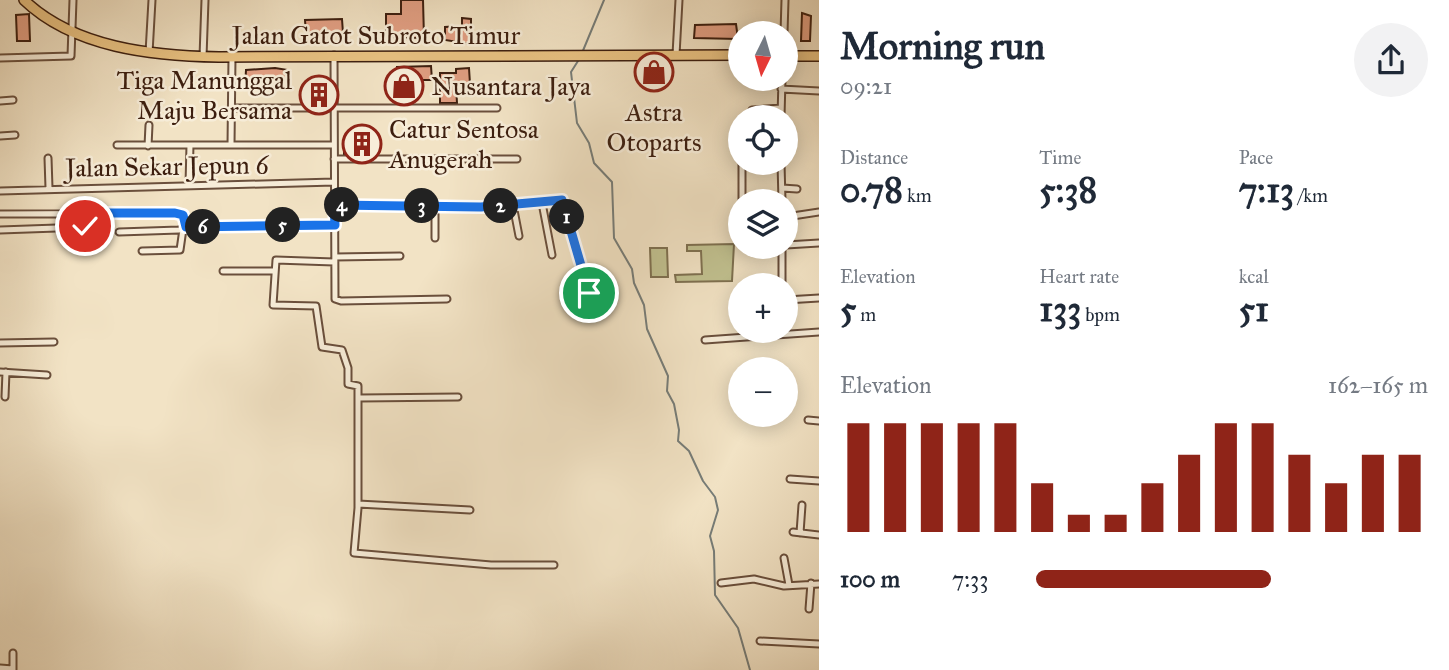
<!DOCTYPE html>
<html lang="en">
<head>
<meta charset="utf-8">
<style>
	:root { --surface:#fff; --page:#f2f2f3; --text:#1f2937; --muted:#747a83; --accent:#8f2418 }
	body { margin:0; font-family:"IM FELL Great Primer",serif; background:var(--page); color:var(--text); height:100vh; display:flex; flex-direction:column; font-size:26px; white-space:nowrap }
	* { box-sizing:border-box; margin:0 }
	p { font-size:23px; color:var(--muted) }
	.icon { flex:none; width:38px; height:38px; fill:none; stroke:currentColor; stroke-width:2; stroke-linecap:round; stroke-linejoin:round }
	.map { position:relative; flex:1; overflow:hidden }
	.details { display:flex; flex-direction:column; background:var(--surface); width:630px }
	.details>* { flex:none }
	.needle { width:46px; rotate:185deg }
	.buttons { position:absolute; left:728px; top:21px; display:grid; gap:14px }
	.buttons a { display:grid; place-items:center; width:70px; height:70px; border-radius:50%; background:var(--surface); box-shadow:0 4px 18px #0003; font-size:35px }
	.pin { position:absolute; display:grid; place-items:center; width:60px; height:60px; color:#fff; margin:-30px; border:4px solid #fff; border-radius:50%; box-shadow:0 2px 7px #0007 }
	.km { position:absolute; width:35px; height:35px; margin:-18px; border-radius:50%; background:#222; color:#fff; font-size:19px; line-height:35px; text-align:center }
	.round { display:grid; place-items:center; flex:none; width:74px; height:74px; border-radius:37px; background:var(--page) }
	.overview { display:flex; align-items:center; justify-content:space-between; height:119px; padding:0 21px }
	h1 { font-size:38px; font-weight:700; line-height:52px }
	.stats { display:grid; grid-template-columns:repeat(3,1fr); gap:10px; height:119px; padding:7px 21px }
	.stats div { display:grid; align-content:center }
	.stats b { font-size:35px; font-weight:700 }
	.stats small { font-size:19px; font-weight:400 }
	.stats p { font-size:19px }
	.chart { height:196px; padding:14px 21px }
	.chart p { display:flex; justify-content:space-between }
	.chart svg { width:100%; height:126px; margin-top:7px; stroke:var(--accent); stroke-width:6 }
	ul { padding:0 21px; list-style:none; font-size:23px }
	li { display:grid; grid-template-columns:112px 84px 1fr; align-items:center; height:52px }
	li i { height:18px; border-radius:9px; background:var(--accent) }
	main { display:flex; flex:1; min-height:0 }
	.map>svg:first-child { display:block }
	.green { fill:#c1c190; stroke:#7e7050; stroke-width:2 }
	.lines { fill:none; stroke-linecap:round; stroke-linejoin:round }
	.stream { stroke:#777d78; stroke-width:2 }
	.building { fill:#e29f83; stroke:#3c1e0f; stroke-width:2 }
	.minor-casing { stroke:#6a4f3c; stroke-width:9 }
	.trunk-casing { stroke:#3c1e0f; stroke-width:12 }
	.minor { stroke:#f7edd9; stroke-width:5 }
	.trunk { stroke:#e9c282; stroke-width:9 }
	.route-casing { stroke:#fff; stroke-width:14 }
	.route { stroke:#1a73e8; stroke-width:9 }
	.labels { text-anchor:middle; stroke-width:5; stroke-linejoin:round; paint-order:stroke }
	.street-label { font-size:26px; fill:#3c1e0f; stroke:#f7edd9 }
	.poi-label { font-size:26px; fill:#3c1e0f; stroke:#f7edd9; text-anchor:start }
</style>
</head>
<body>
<main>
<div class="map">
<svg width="819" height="670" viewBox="0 0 819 670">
	<rect width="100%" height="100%" fill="#f2e3c5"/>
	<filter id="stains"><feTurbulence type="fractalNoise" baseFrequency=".00286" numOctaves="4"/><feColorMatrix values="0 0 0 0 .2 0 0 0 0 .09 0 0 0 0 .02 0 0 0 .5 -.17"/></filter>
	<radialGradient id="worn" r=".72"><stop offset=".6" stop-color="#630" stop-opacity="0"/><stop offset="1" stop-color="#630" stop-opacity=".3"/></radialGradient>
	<path class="green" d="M 734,244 L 732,281 L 676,282 L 675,275 L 702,274 L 701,251 L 687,251 L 687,245 Z
		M 650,248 L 667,248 L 668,277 L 651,277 Z"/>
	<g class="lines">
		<path class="stream" d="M 582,53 L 604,0
			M 578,61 L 571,72 L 577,123 L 589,143 L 594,163 L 612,182 L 614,238 L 632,269 L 634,283 L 644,305 L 647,329 L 668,376 L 667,391 L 674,404 L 679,430 L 678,441 L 689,451 L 703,481 L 715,497 L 718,510 L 710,536 L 714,551 L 715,595 L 738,628 L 750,670"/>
	</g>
	<path class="building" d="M 401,0 L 423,0 L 424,38 L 386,37 L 386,14 L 401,14 Z
		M 802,13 L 811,16 L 810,41 L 801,41 Z
		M 29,14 L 30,41 L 17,41 L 16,15 Z
		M 462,18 L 471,19 L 471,44 L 445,40 L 445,27 L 462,26 Z
		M 342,19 L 343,33 L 306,34 L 305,20 Z
		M 736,24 L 738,39 L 694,38 L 695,25 Z
		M 431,66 L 432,80 L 411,80 L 411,103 L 398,103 L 397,67 Z
		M 275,68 L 288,70 L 289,88 L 245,87 L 246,70 Z
		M 469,68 L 470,84 L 456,85 L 457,103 L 440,103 L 440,73 L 456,73 L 456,69 Z
		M 327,87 L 328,103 L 310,103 L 311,88 Z
		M 351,137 L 373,138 L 373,154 L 344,154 L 344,150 L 350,150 Z"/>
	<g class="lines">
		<defs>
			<path id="minor" d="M 784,33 L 785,0
				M 149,53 L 152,0
				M 334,55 L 335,299 L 341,301 L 447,299
				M 676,55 L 679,0
				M 203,57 L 205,0
				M 0,58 L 71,56 L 73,0
				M 781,89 L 819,91
				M 0,101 L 13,100
				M 231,108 L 497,108
				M 752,110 L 781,108
				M 781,117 L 782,79
				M 0,136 L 15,135
				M 117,145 L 334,145
				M 231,145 L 232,57
				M 148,146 L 149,125
				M 48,158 L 49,188
				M 334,159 L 517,159
				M 742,163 L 742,201
				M 781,163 L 782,201
				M 189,184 L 190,145
				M 782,188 L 797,189
				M 0,191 L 334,182
				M 542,203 L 552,255
				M 334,205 L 481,207 L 562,200 L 587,281 L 588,302
				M 513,205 L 519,236
				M 435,207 L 435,238
				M 0,214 L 175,213 L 182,215 L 186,227
				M 786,217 L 819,212
				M 0,230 L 85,227 L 86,213
				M 119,232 L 179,230 L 186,227 L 335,225
				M 786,245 L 819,243
				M 142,251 L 180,250 L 183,229
				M 335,257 L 400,256
				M 334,262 L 276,260 L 273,305 L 316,306 L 322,347 L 342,350 L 348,368 L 348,384 L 358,386 L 358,508 L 354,553 L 491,565 L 554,565
				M 223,271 L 273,271
				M 782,285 L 782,247
				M 786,300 L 819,298
				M 705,340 L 819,332
				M 0,343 L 54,342
				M 0,372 L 47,375
				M 5,397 L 6,372
				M 360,398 L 458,397
				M 808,420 L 819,421
				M 790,479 L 819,481
				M 358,504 L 470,510
				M 793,532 L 819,535
				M 800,533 L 802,505
				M 784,558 L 789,585
				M 721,583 L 754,579 L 784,586 L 819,584
				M 809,609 L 811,583
				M 760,641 L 819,644
				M 13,653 L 13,670
				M 0,668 L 13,669"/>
			<path id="trunk" d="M 24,0 C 74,48 153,56 219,57 L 740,55
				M 786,56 L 819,56"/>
		</defs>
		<use href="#minor" class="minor-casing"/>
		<use href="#trunk" class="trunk-casing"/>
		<use href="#minor" class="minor"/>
		<use href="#trunk" class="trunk"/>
	</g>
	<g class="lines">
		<defs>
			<path id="route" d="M 85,226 L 86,213 L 175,213 L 183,215 L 186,227 L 335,225 L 334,205 L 481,207 L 562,200 L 589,293"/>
		</defs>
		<use href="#route" class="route-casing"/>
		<use href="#route" class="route"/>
	</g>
	<defs>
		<symbol id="shop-ring" viewBox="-11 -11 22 22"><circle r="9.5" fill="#f7edd9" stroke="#8f2418" stroke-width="1.5"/><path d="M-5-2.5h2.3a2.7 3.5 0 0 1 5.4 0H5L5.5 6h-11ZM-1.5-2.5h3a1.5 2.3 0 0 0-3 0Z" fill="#8f2418"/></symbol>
		<symbol id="building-ring" viewBox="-11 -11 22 22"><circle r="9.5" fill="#f7edd9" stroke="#8f2418" stroke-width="1.5"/><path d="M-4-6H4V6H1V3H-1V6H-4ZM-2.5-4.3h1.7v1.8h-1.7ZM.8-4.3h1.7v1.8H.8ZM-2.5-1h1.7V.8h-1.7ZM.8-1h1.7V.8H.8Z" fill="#8f2418"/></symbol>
	</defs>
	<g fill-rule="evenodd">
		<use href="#shop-ring" x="632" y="50" width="44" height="44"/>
		<use href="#shop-ring" x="382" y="64" width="44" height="44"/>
		<use href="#building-ring" x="297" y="73" width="44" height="44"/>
		<use href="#building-ring" x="340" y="122" width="44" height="44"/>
	</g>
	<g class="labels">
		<g class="street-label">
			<text x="376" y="44">Jalan Gatot Subroto Timur</text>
			<text transform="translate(167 166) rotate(-1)" y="9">Jalan Sekar Jepun 6</text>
		</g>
		<g class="poi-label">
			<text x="292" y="89" text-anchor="end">Tiga Manunggal<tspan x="292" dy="30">Maju Bersama</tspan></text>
			<text x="431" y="95">Nusantara Jaya</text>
			<text x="654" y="121" text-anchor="middle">Astra<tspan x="654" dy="30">Otoparts</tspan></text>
			<text x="389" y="138">Catur Sentosa<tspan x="389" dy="30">Anugerah</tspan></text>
		</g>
	</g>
	<rect width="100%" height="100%" filter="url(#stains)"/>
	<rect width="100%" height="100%" fill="url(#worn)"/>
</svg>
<div class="buttons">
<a><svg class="needle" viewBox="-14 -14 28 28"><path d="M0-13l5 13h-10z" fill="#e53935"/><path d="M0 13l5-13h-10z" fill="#747a83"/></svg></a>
<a><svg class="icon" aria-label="locate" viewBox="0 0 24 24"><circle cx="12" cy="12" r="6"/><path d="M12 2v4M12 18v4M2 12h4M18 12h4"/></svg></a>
<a><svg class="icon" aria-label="layers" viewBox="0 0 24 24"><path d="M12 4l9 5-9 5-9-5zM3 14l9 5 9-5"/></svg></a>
<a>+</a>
<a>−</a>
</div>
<div class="pin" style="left:589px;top:293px;background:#1e9e55"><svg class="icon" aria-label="arrive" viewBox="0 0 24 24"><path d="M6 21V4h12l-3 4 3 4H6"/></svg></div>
<div class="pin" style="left:85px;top:226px;background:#d93025"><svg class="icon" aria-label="check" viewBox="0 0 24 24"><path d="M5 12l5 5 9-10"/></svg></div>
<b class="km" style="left:567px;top:217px">1</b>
<b class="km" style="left:501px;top:206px">2</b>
<b class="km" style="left:422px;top:206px">3</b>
<b class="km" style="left:342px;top:205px">4</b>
<b class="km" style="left:283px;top:225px">5</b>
<b class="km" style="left:203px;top:227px">6</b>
</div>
<section class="details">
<div class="overview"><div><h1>Morning run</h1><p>09:21</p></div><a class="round"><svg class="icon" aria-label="share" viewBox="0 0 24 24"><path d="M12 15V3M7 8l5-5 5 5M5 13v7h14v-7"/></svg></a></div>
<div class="stats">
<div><p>Distance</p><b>0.78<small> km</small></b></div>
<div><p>Time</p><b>5:38</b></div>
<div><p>Pace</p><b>7:13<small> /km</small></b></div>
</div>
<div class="stats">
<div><p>Elevation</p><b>5<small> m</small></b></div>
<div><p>Heart rate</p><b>133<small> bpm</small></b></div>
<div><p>kcal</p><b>51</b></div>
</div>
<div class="chart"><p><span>Elevation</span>162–165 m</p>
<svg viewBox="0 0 160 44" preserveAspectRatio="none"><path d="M5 44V6M15 44V6M25 44V6M35 44V6M45 44V6M55 44V27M65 44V38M75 44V38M85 44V27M95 44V17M105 44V6M115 44V6M125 44V17M135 44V27M145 44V17M155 44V17"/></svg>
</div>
<ul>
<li><b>100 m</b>7:33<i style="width:60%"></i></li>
</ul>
</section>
</main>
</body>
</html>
